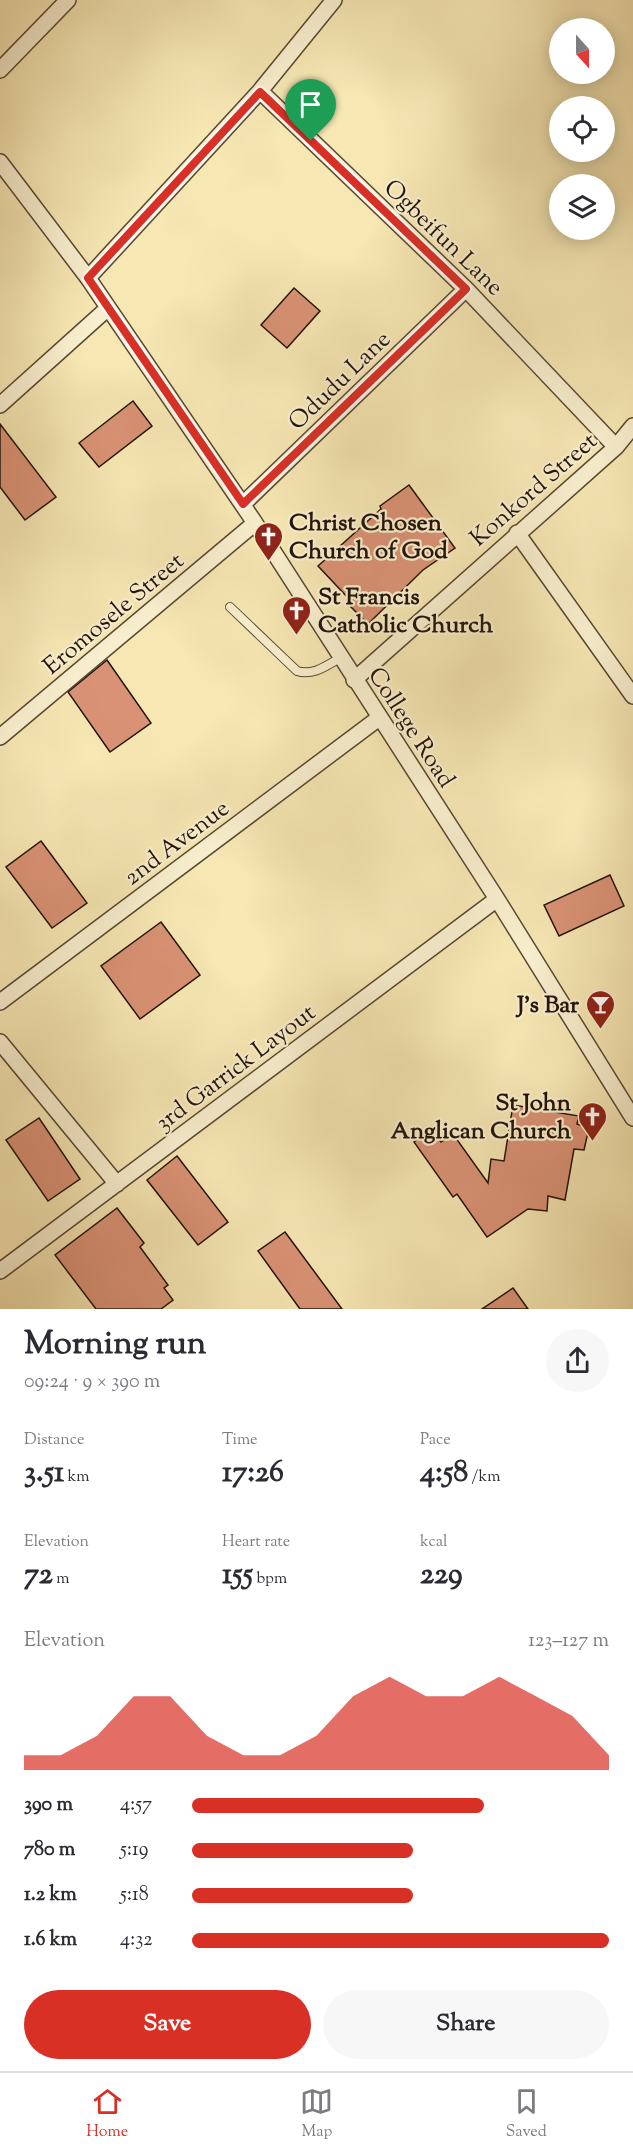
<!DOCTYPE html>
<html lang="en">
<head>
<meta charset="utf-8">
<style>
	:root { --surface:#fff; --page:#f7f7f7; --text:#2b2b33; --muted:#7c7c81; --line:#e1e1e2; --accent:#d93025 }
	body { margin:0; font-family:"Sorts Mill Goudy",serif; background:var(--page); color:var(--text); height:100vh; display:flex; flex-direction:column; font-size:22px; white-space:nowrap }
	* { box-sizing:border-box; margin:0 }
	p { font-size:20px; color:var(--muted) }
	.icon { flex:none; width:33px; height:33px; fill:none; stroke:currentColor; stroke-width:2; stroke-linecap:round; stroke-linejoin:round }
	.map { position:relative; height:1309px; overflow:hidden }
	.panel { display:flex; flex-direction:column; background:var(--surface); flex:1 }
	.panel>* { flex:none }
	.needle { width:39px; rotate:159deg }
	.buttons { position:absolute; left:549px; top:18px; display:grid; gap:12px }
	.buttons a { display:grid; place-items:center; width:66px; height:66px; border-radius:50%; background:var(--surface); box-shadow:0 3px 15px #0003; font-size:30px }
	.pin { position:absolute; display:grid; place-items:center; width:51px; height:51px; color:#fff; margin:-62px -26px; border-radius:50% 50% 50% 0; rotate:-45deg; box-shadow:0 0 6px #0007 }
	.pin .icon { rotate:45deg }
	.round { display:grid; place-items:center; flex:none; width:63px; height:63px; border-radius:32px; background:var(--page) }
	.overview { display:flex; align-items:center; justify-content:space-between; height:102px; padding:0 24px }
	h1 { font-size:33px; font-weight:700; line-height:45px }
	.figures { display:grid; grid-template-columns:repeat(3,1fr); gap:9px; height:102px; padding:6px 24px }
	.figures div { display:grid; align-content:center }
	.figures b { font-size:30px; font-weight:700 }
	.figures small { font-size:16px; font-weight:400 }
	.figures p { font-size:16px }
	.chart { height:168px; padding:12px 24px }
	.chart p { display:flex; justify-content:space-between }
	.chart svg { width:100%; height:108px; margin-top:6px; fill:var(--accent); opacity:.7 }
	.action { display:flex; gap:12px; margin-top:auto; padding:12px 24px }
	.action a { flex:1; height:69px; border-radius:36px; background:var(--accent); color:#fff; font-size:24px; font-weight:700; line-height:69px; text-align:center }
	.action a+a { background:var(--page); color:var(--text) }
	ul { padding:0 24px; list-style:none; font-size:20px }
	li { display:grid; grid-template-columns:96px 72px 1fr; align-items:center; height:45px }
	li i { height:15px; border-radius:8px; background:var(--accent) }
	.tabs { display:flex; justify-content:space-around; align-items:center; height:84px; border-top:2px solid var(--line); background:var(--surface); font-size:16px; color:var(--muted) }
	.tabs a { display:grid; justify-items:center; gap:3px }
	.tabs .current { color:var(--accent) }
	.map>svg:first-child { display:block }
	.building { fill:#d99275; stroke:#221308; stroke-width:1.5 }
	.lines { fill:none; stroke-linecap:round; stroke-linejoin:round }
	.service-casing { stroke:#574833; stroke-width:10 }
	.minor-casing { stroke:#574833; stroke-width:18 }
	.service { stroke:#f9efce; stroke-width:8 }
	.minor { stroke:#f9efce; stroke-width:15 }
	.route-casing { stroke:#fff; stroke-width:12 }
	.route { stroke:#d93025; stroke-width:8 }
	.labels { text-anchor:middle; stroke-width:4.5; stroke-linejoin:round; paint-order:stroke }
	.street-label { font-size:24px; fill:#221308; stroke:#f9efce }
	.poi-label { font-size:24px; font-weight:bold; fill:#221308; stroke:#f9efce; text-anchor:start }
</style>
</head>
<body>
<div class="map">
<svg width="633" height="1309" viewBox="0 0 633 1309">
	<rect width="100%" height="100%" fill="#f6e7b3"/>
	<filter id="stains"><feTurbulence type="fractalNoise" baseFrequency=".00333" numOctaves="4"/><feColorMatrix values="0 0 0 0 .2 0 0 0 0 .09 0 0 0 0 .02 0 0 0 .5 -.17"/></filter>
	<radialGradient id="worn" r=".72"><stop offset=".6" stop-color="#630" stop-opacity="0"/><stop offset="1" stop-color="#630" stop-opacity=".3"/></radialGradient>
	<path class="building" d="M 294,288 L 320,311 L 287,348 L 261,325 Z
		M 133,401 L 152,426 L 99,467 L 79,443 Z
		M 0,424 L 56,497 L 25,520 L 0,487 Z
		M 409,485 L 455,548 L 423,570 L 368,624 L 347,603 L 350,600 L 318,566 L 381,509 L 380,506 Z
		M 107,660 L 151,723 L 110,752 L 68,692 Z
		M 41,841 L 87,903 L 52,928 L 6,867 Z
		M 610,875 L 624,906 L 559,936 L 544,905 Z
		M 161,922 L 200,975 L 140,1019 L 101,966 Z
		M 513,1105 L 579,1116 L 577,1124 L 589,1128 L 584,1150 L 574,1149 L 565,1200 L 548,1196 L 547,1211 L 528,1209 L 487,1237 L 457,1194 L 453,1197 L 414,1142 L 432,1129 L 441,1142 L 453,1134 L 488,1183 L 491,1159 L 504,1161 Z
		M 39,1118 L 80,1179 L 48,1201 L 6,1140 Z
		M 177,1156 L 228,1222 L 198,1245 L 147,1180 Z
		M 117,1208 L 144,1243 L 140,1247 L 168,1285 L 164,1288 L 173,1300 L 161,1309 L 96,1309 L 55,1255 Z
		M 285,1232 L 342,1309 L 300,1309 L 258,1251 Z
		M 513,1288 L 528,1309 L 482,1309 Z"/>
	<g class="lines">
		<defs>
			<path id="service" d="M 230,607 L 297,671 C 313,676 326,666 340,658"/>
			<path id="minor" d="M 0,70 L 68,0
				M 260,91 L 466,289 L 616,447
				M 0,162 L 88,278 L 255,523 L 497,899 L 633,1118
				M 88,278 L 260,91 L 334,0
				M 0,405 L 108,308
				M 243,504 L 466,289
				M 517,533 L 633,696
				M 354,680 L 616,447 L 633,426
				M 0,737 L 255,523
				M 0,1002 L 379,718
				M 0,1042 L 117,1184
				M 0,1271 L 497,899"/>
		</defs>
		<use href="#service" class="service-casing"/>
		<use href="#minor" class="minor-casing"/>
		<use href="#service" class="service"/>
		<use href="#minor" class="minor"/>
	</g>
	<g class="lines">
		<defs>
			<path id="route" d="M 260,92 L 466,289 L 243,504 L 88,278 Z"/>
		</defs>
		<use href="#route" class="route-casing"/>
		<use href="#route" class="route"/>
	</g>
	<defs>
		<symbol id="church-pin" viewBox="-11 -11 22 30"><path d="M0 17L-7.5 6A9.5 9.5 0 1 1 7.5 6Z" fill="#8f2418" stroke="#f9efce"/><path d="M-1.2-6h2.4v3.5h3.3v2.4h-3.3V6h-2.4V-.1h-3.3v-2.4h3.3Z" fill="#fff"/></symbol>
		<symbol id="bar-pin" viewBox="-11 -11 22 30"><path d="M0 17L-7.5 6A9.5 9.5 0 1 1 7.5 6Z" fill="#8f2418" stroke="#f9efce"/><path d="M-6-5H6L.8 .8V4.5H3.5V6h-7V4.5H-.8V.8Z" fill="#fff"/></symbol>
	</defs>
	<g fill-rule="evenodd">
		<use href="#church-pin" x="252" y="520" width="33" height="45"/>
		<use href="#church-pin" x="280" y="594" width="33" height="45"/>
		<use href="#bar-pin" x="584" y="988" width="33" height="45"/>
		<use href="#church-pin" x="576" y="1100" width="33" height="45"/>
	</g>
	<g class="labels">
		<g class="street-label">
			<text transform="translate(444 237) rotate(44)" y="8">Ogbeifun Lane</text>
			<text transform="translate(339 380) rotate(-44)" y="8">Odudu Lane</text>
			<text transform="translate(533 489) rotate(-41)" y="8">Konkord Street</text>
			<text transform="translate(113 613) rotate(-40)" y="8">Eromosele Street</text>
			<text transform="translate(412 727) rotate(57)" y="8">College Road</text>
			<text transform="translate(176 842) rotate(-37)" y="8">2nd Avenue</text>
			<text transform="translate(235 1067) rotate(-37)" y="8">3rd Garrick Layout</text>
		</g>
		<g class="poi-label">
			<text x="289" y="530">Christ Chosen<tspan x="289" dy="28">Church of God</tspan></text>
			<text x="318" y="604">St Francis<tspan x="318" dy="28">Catholic Church</tspan></text>
			<text x="579" y="1012" text-anchor="end">J's Bar</text>
			<text x="571" y="1110" text-anchor="end">St John<tspan x="571" dy="28">Anglican Church</tspan></text>
		</g>
	</g>
	<rect width="100%" height="100%" filter="url(#stains)"/>
	<rect width="100%" height="100%" fill="url(#worn)"/>
</svg>
<div class="buttons">
<a><svg class="needle" viewBox="-14 -14 28 28"><path d="M0-13l5 13h-10z" fill="#e53935"/><path d="M0 13l5-13h-10z" fill="#7c7c81"/></svg></a>
<a><svg class="icon" aria-label="locate" viewBox="0 0 24 24"><circle cx="12" cy="12" r="6"/><path d="M12 2v4M12 18v4M2 12h4M18 12h4"/></svg></a>
<a><svg class="icon" aria-label="layers" viewBox="0 0 24 24"><path d="M12 4l9 5-9 5-9-5zM3 14l9 5 9-5"/></svg></a>
</div>
<div class="pin" style="left:311px;top:141px;background:#1e9e55"><svg class="icon" aria-label="arrive" viewBox="0 0 24 24"><path d="M6 21V4h12l-3 4 3 4H6"/></svg></div>
</div>
<section class="panel">
<div class="overview"><div><h1>Morning run</h1><p>09:24 · 9 × 390 m</p></div><a class="round"><svg class="icon" aria-label="share" viewBox="0 0 24 24"><path d="M12 15V3M7 8l5-5 5 5M5 13v7h14v-7"/></svg></a></div>
<div class="figures">
<div><p>Distance</p><b>3.51<small> km</small></b></div>
<div><p>Time</p><b>17:26</b></div>
<div><p>Pace</p><b>4:58<small> /km</small></b></div>
</div>
<div class="figures">
<div><p>Elevation</p><b>72<small> m</small></b></div>
<div><p>Heart rate</p><b>155<small> bpm</small></b></div>
<div><p>kcal</p><b>229</b></div>
</div>
<div class="chart"><p><span>Elevation</span>123–127 m</p>
<svg viewBox="0 0 160 44" preserveAspectRatio="none"><path d="M0 44V38L10 38L20 30L30 14L40 14L50 30L60 38L70 38L80 30L90 14L100 6L110 14L120 14L130 6L140 14L150 22L160 38V44z"/></svg>
</div>
<ul>
<li><b>390 m</b>4:57<i style="width:70%"></i></li>
<li><b>780 m</b>5:19<i style="width:53%"></i></li>
<li><b>1.2 km</b>5:18<i style="width:53%"></i></li>
<li><b>1.6 km</b>4:32<i style="width:100%"></i></li>
</ul>
<div class="action"><a>Save</a><a>Share</a></div>
</section>
<nav class="tabs">
<a class="current"><svg class="icon" aria-label="home" viewBox="0 0 24 24"><path d="M3 11l9-7 9 7M6 9v11h12V9"/></svg>Home</a>
<a><svg class="icon" aria-label="map" viewBox="0 0 24 24"><path d="M3 6l6-2 6 2 6-2v14l-6 2-6-2-6 2zM9 4v14M15 6v14"/></svg>Map</a>
<a><svg class="icon" aria-label="saved" viewBox="0 0 24 24"><path d="M7 4h10v16l-5-4-5 4z"/></svg>Saved</a>
</nav>
</body>
</html>
